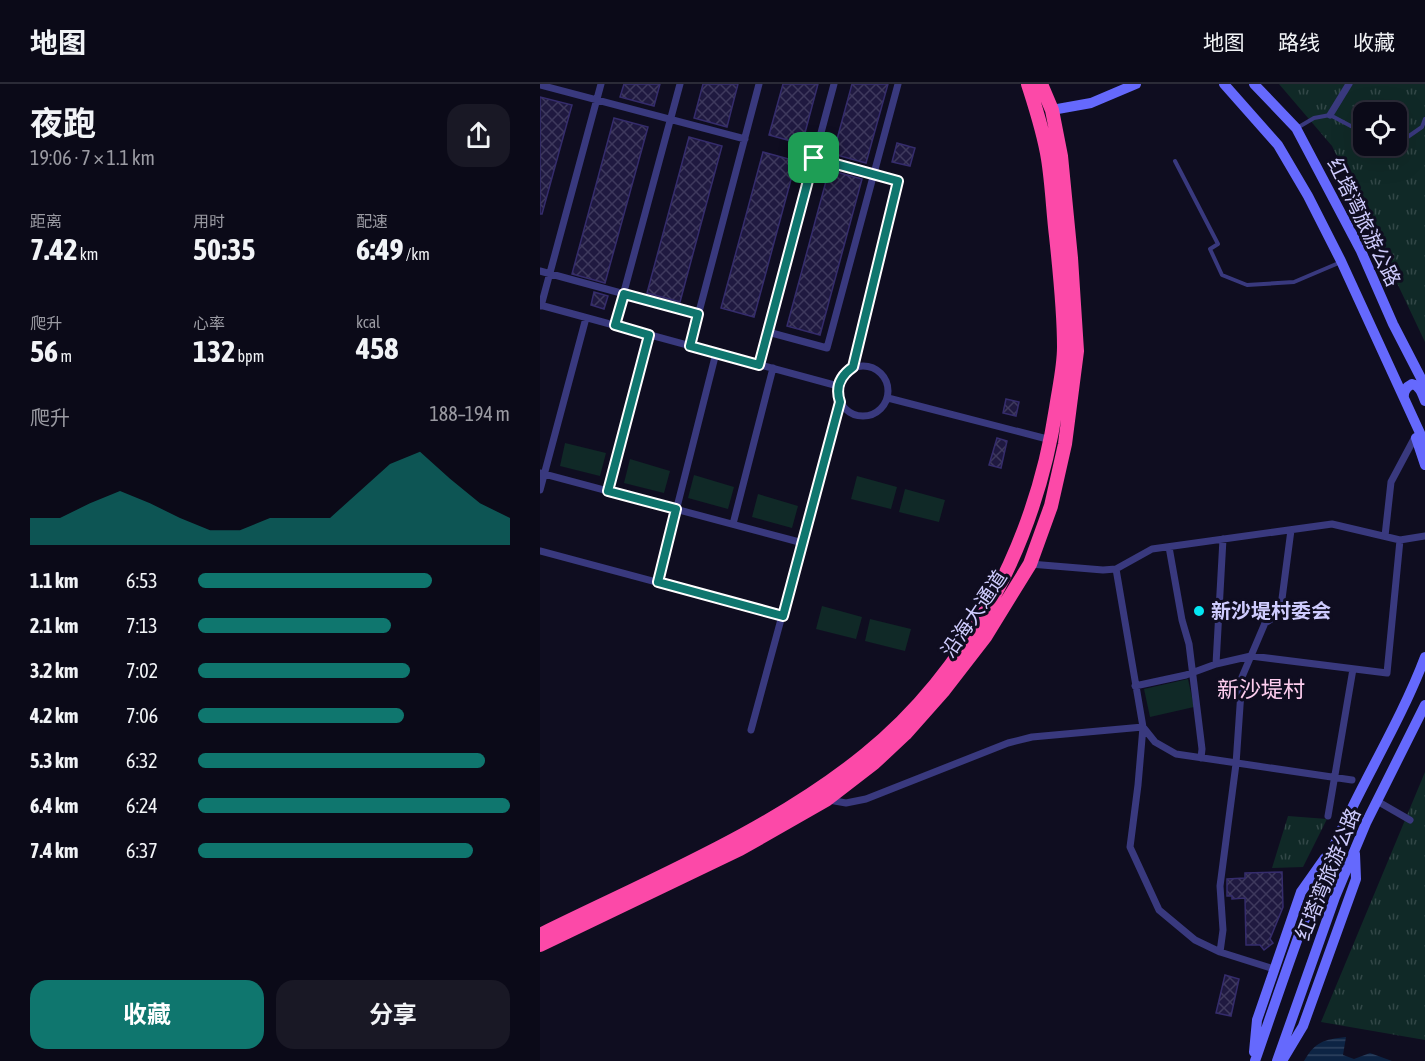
<!DOCTYPE html>
<html lang="zh">
<head>
<meta charset="utf-8">
<style>
	:root { --surface:#0b0a18; --page:#191825; --text:#f1f3f6; --muted:#9a9aa2; --line:#2b2b37; --accent:#0f766e }
	body { margin:0; font-family:"Asap Condensed","Noto Sans SC",sans-serif; background:var(--page); color:var(--text); height:100vh; display:flex; flex-direction:column; font-size:22px; white-space:nowrap }
	* { box-sizing:border-box; margin:0 }
	p { font-size:20px; color:var(--muted) }
	.icon { flex:none; width:33px; height:33px; fill:none; stroke:currentColor; stroke-width:2; stroke-linecap:round; stroke-linejoin:round }
	.map { position:relative; flex:1; overflow:hidden }
	.drawer { display:flex; flex-direction:column; background:var(--surface); width:540px }
	.drawer>* { flex:none }
	.controls { position:absolute; left:813px; top:18px; display:grid; gap:12px }
	.controls a { display:grid; place-items:center; width:54px; height:54px; border-radius:12px; background:var(--surface); box-shadow:0 6px 24px #0002,0 0 0 2px var(--line); font-size:30px }
	.pin { position:absolute; display:grid; place-items:center; width:51px; height:51px; color:#fff; margin:-26px; border-radius:12px; box-shadow:0 3px 9px #0006 }
	.round { display:grid; place-items:center; flex:none; width:63px; height:63px; border-radius:18px; background:var(--page) }
	.overview { display:flex; align-items:center; justify-content:space-between; height:102px; padding:0 30px }
	h1 { font-size:33px; font-weight:700; line-height:45px }
	.metrics { display:grid; grid-template-columns:repeat(3,1fr); gap:9px; height:102px; padding:6px 30px }
	.metrics div { display:grid; align-content:center }
	.metrics b { font-size:30px; font-weight:700 }
	.metrics small { font-size:16px; font-weight:400 }
	.metrics p { font-size:16px }
	.chart { height:168px; padding:12px 30px }
	.chart p { display:flex; justify-content:space-between }
	.chart svg { width:100%; height:108px; margin-top:6px; fill:var(--accent); opacity:.7 }
	.button { display:flex; gap:12px; margin-top:auto; padding:12px 30px }
	.button a { flex:1; height:69px; border-radius:18px; background:var(--accent); color:#fff; font-size:24px; font-weight:700; line-height:69px; text-align:center }
	.button a+a { background:var(--page); color:var(--text) }
	ul { padding:0 30px; list-style:none; font-size:20px }
	li { display:grid; grid-template-columns:96px 72px 1fr; align-items:center; height:45px }
	li i { height:15px; border-radius:8px; background:var(--accent) }
	header { display:flex; align-items:center; gap:36px; box-sizing:border-box; height:84px; padding:0 30px; background:var(--surface); border-bottom:2px solid var(--line) }
	header strong { font-size:28px }
	nav { display:flex; gap:33px; margin-inline-start:auto; font-size:21px }
	main { display:flex; flex:1; min-height:0 }
	.map>svg:first-child { display:block }
	.park { fill:url(#park-tufts); fill-rule:evenodd }
	.pitch { fill:#102927 }
	.water { fill:url(#water-rules) }
	.building { fill:url(#building-cross-hatch); stroke:#352c6c; stroke-width:1.5 }
	.lines { fill:none; stroke-linecap:round; stroke-linejoin:round }
	.lane { stroke:#39397e; stroke-width:4 }
	.street { stroke:#39397e; stroke-width:7 }
	.secondary { stroke:#6569fd; stroke-width:10 }
	.highway { stroke:#fc49a8; stroke-width:14 }
	.route-casing { stroke:#fff; stroke-width:12 }
	.route { stroke:#0f766e; stroke-width:8 }
	.poi-dot { fill:#04e7f3; stroke:#0f0d20; stroke-width:2 }
	.labels { text-anchor:middle; stroke-width:6; stroke-linejoin:round; paint-order:stroke }
	.street-label { font-size:20px; fill:#cfccfe; stroke:#0f0d20 }
	.poi-label { font-size:20px; font-weight:bold; fill:#cfccfe; stroke:#0f0d20; text-anchor:start }
	.quarter-label { font-size:22px; fill:#feceef; stroke:#0f0d20 }
</style>
</head>
<body>
<header>
<strong>地图</strong>
<nav><a>地图</a><a>路线</a><a>收藏</a></nav>
</header>
<main>
<section class="drawer">
<div class="overview"><div><h1>夜跑</h1><p>19:06 · 7 × 1.1 km</p></div><a class="round"><svg class="icon" aria-label="share" viewBox="0 0 24 24"><path d="M12 15V3M7 8l5-5 5 5M5 13v7h14v-7"/></svg></a></div>
<div class="metrics">
<div><p>距离</p><b>7.42<small> km</small></b></div>
<div><p>用时</p><b>50:35</b></div>
<div><p>配速</p><b>6:49<small> /km</small></b></div>
</div>
<div class="metrics">
<div><p>爬升</p><b>56<small> m</small></b></div>
<div><p>心率</p><b>132<small> bpm</small></b></div>
<div><p>kcal</p><b>458</b></div>
</div>
<div class="chart"><p><span>爬升</span>188–194 m</p>
<svg viewBox="0 0 160 44" preserveAspectRatio="none"><path d="M0 44V33L10 33L20 27L30 22L40 27L50 33L60 38L70 38L80 33L90 33L100 33L110 22L120 11L130 6L140 17L150 27L160 33V44z"/></svg>
</div>
<ul>
<li><b>1.1 km</b>6:53<i style="width:75%"></i></li>
<li><b>2.1 km</b>7:13<i style="width:62%"></i></li>
<li><b>3.2 km</b>7:02<i style="width:68%"></i></li>
<li><b>4.2 km</b>7:06<i style="width:66%"></i></li>
<li><b>5.3 km</b>6:32<i style="width:92%"></i></li>
<li><b>6.4 km</b>6:24<i style="width:100%"></i></li>
<li><b>7.4 km</b>6:37<i style="width:88%"></i></li>
</ul>
<div class="button"><a>收藏</a><a>分享</a></div>
</section>
<div class="map">
<svg width="885" height="977" viewBox="0 0 885 977">
	<defs>
		<pattern id="park-tufts" width="24" height="20" patternUnits="userSpaceOnUse" patternTransform="scale(1.5)"><rect width="24" height="20" fill="#102927"/><path d="M3 7l-1-3M5 7V3M7 7l1-3M15 17l-1-3M17 17v-4M19 17l1-3" fill="none" stroke="#324747"/></pattern>
		<pattern id="water-rules" width="6" height="5" patternUnits="userSpaceOnUse" patternTransform="scale(1.5)"><rect width="6" height="5" fill="#0d2444"/><path d="M0 2.5h6" fill="none" stroke="#2f4360"/></pattern>
		<pattern id="building-cross-hatch" width="8" height="8" patternUnits="userSpaceOnUse" patternTransform="scale(1.5)"><rect width="8" height="8" fill="#1f1940"/><path d="M0 0l8 8M0 8l8-8" fill="none" stroke="#3e395d"/></pattern>
	</defs>
	<rect width="100%" height="100%" fill="#0f0d20"/>
	<path class="park" d="M 739,0 L 885,0 L 885,258 L 792,62 ZM 824,28 L 856,28 L 856,62 L 824,62 Z
		M 885,688 L 885,956 L 781,938 Z
		M 748,732 L 787,735 L 763,783 L 732,784 Z"/>
	<path class="pitch" d="M 25,359 L 66,369 L 60,392 L 20,382 Z
		M 90,375 L 130,387 L 124,409 L 84,399 Z
		M 154,391 L 194,403 L 188,425 L 148,414 Z
		M 317,392 L 357,403 L 351,425 L 311,415 Z
		M 365,405 L 405,416 L 399,438 L 359,428 Z
		M 218,410 L 258,422 L 252,444 L 212,433 Z
		M 282,522 L 322,533 L 316,555 L 276,545 Z
		M 330,535 L 371,545 L 365,567 L 325,557 Z
		M 648,595 L 654,623 L 610,633 L 604,605 Z"/>
	<path class="water" d="M 806,953 L 803,971 L 814,975 L 830,969 L 852,977 L 764,977 C 776,957 783,956 806,953 Z"/>
	<path class="building" d="M 84,0 L 120,0 L 114,22 L 80,13 Z
		M 163,0 L 198,0 L 187,43 L 154,34 Z
		M 243,0 L 278,0 L 262,60 L 229,51 Z
		M 312,0 L 348,0 L 326,79 L 293,70 Z
		M 0,13 L 32,21 L 2,130 L 0,130 Z
		M 74,34 L 108,43 L 65,199 L 32,190 Z
		M 149,53 L 182,62 L 140,218 L 107,209 Z
		M 357,59 L 375,64 L 370,82 L 352,78 Z
		M 223,68 L 256,77 L 214,233 L 181,224 Z
		M 289,86 L 322,95 L 280,251 L 247,242 Z
		M 54,208 L 68,212 L 64,225 L 51,221 Z
		M 466,315 L 479,318 L 476,332 L 463,329 Z
		M 457,354 L 467,357 L 461,384 L 449,381 Z
		M 742,788 L 743,823 L 730,855 L 733,859 L 724,866 L 720,861 L 706,861 L 705,814 L 692,815 L 692,812 L 687,812 L 687,795 L 705,794 L 705,789 Z
		M 685,891 L 699,895 L 691,932 L 676,929 Z"/>
	<g class="lines">
		<path class="lane" d="M 757,44 L 774,34 L 790,31 L 824,49
			M 856,61 L 882,43 L 885,35
			M 846,62 L 851,65 L 855,62
			M 635,77 L 678,160 L 670,165 L 682,191 L 707,201 L 754,198 L 801,178"/>
		<path class="street" d="M 0,1 L 205,55
			M 790,31 L 809,0
			M 274,74 L 358,97 L 313,283
			M 0,187 L 158,230
			M 0,221 L 298,302
			M 1,222 L 61,0
			M 75,241 L 140,0
			M 228,248 L 287,264 L 358,0
			M 150,262 L 219,0
			M 219,281 L 294,0
			M298 307a25 25 0 1 1 50 0a25 25 0 1 1-50 0Z
			M 348,314 L 511,356
			M 0,389 L 263,459
			M 0,406 L 46,234
			M 68,407 L 109,251
			M 193,440 L 233,284
			M 845,452 L 851,398 L 875,353
			M 629,463 L 642,536 L 649,560 L 662,665 L 661,674
			M 0,467 L 243,532
			M 490,480 L 563,486 L 576,485 L 612,465 L 792,440 L 860,456 L 885,452
			M 576,485 L 603,643 L 598,701 L 590,763 L 619,826 L 655,856 L 680,868 L 734,885
			M 118,498 L 176,269
			M 676,580 L 683,455
			M 595,602 L 646,591 L 676,580 L 711,572 L 847,589 L 860,456
			M 211,646 L 300,318
			M 289,716 L 306,719 L 326,715 L 468,659 L 492,653 L 603,643 L 615,658 L 636,670 L 812,696
			M 837,717 L 870,736
			M 788,732 L 813,585
			M 680,868 L 683,846 L 680,802 L 696,680 L 702,593 L 725,539 L 740,530 L 751,446"/>
		<path class="secondary" d="M 684,0 L 738,61 L 768,112 L 801,177 L 885,360
			M 714,0 L 756,44 L 821,167 L 853,240 L 885,302
			M 512,26 L 551,19 L 596,0
			M 864,314 C 863,307 866,303 872,300 C 880,302 882,309 885,317
			M 876,354 L 885,381
			M 714,968 L 717,936 L 761,808 L 785,774
			M 715,977 C 740,905 764,832 794,762 C 822,698 860,639 885,573
			M 737,977 L 795,813 L 826,739 L 885,621
			M 742,977 L 763,942 L 816,795 L 815,770"/>
		<path class="highway" d="M 0,851 C 109,797 230,748 325,671 C 430,586 496,456 516,324 C 519,304 524,283 524,263 C 524,226 520,189 516,152 C 513,127 512,100 508,75 C 504,49 496,25 488,0
			M 0,861 L 200,765 L 286,716 L 334,679 L 365,650 L 404,606 L 445,553 L 490,480 L 511,422 L 525,360 L 537,267 L 531,174 L 521,72 L 512,26 L 501,0"/>
	</g>
	<g class="lines">
		<defs>
			<path id="route" d="M 274,74 L 358,97 L 313,283 C 300,292 295,303 300,318 L 243,532 L 118,498 L 136,425 L 68,407 L 109,251 L 75,241 L 84,210 L 158,230 L 150,262 L 219,281 Z"/>
		</defs>
		<use href="#route" class="route-casing"/>
		<use href="#route" class="route"/>
	</g>
	<circle class="poi-dot" cx="659" cy="527" r="6"/>
	<g class="labels">
		<g class="street-label">
			<text transform="translate(824 138) rotate(64)" y="7">红塔湾旅游公路</text>
			<text transform="translate(434 530) rotate(-56)" y="7">沿海大通道</text>
			<text transform="translate(788 790) rotate(-68)" y="7">红塔湾旅游公路</text>
		</g>
		<g class="poi-label">
			<text x="671" y="534">新沙堤村委会</text>
		</g>
		<g class="quarter-label">
			<text x="721" y="613">新沙堤村</text>
		</g>
	</g>
</svg>
<div class="controls">
<a><svg class="icon" aria-label="locate" viewBox="0 0 24 24"><circle cx="12" cy="12" r="6"/><path d="M12 2v4M12 18v4M2 12h4M18 12h4"/></svg></a>
</div>
<div class="pin" style="left:274px;top:74px;background:#1e9e55"><svg class="icon" aria-label="arrive" viewBox="0 0 24 24"><path d="M6 21V4h12l-3 4 3 4H6"/></svg></div>
</div>
</main>
</body>
</html>
